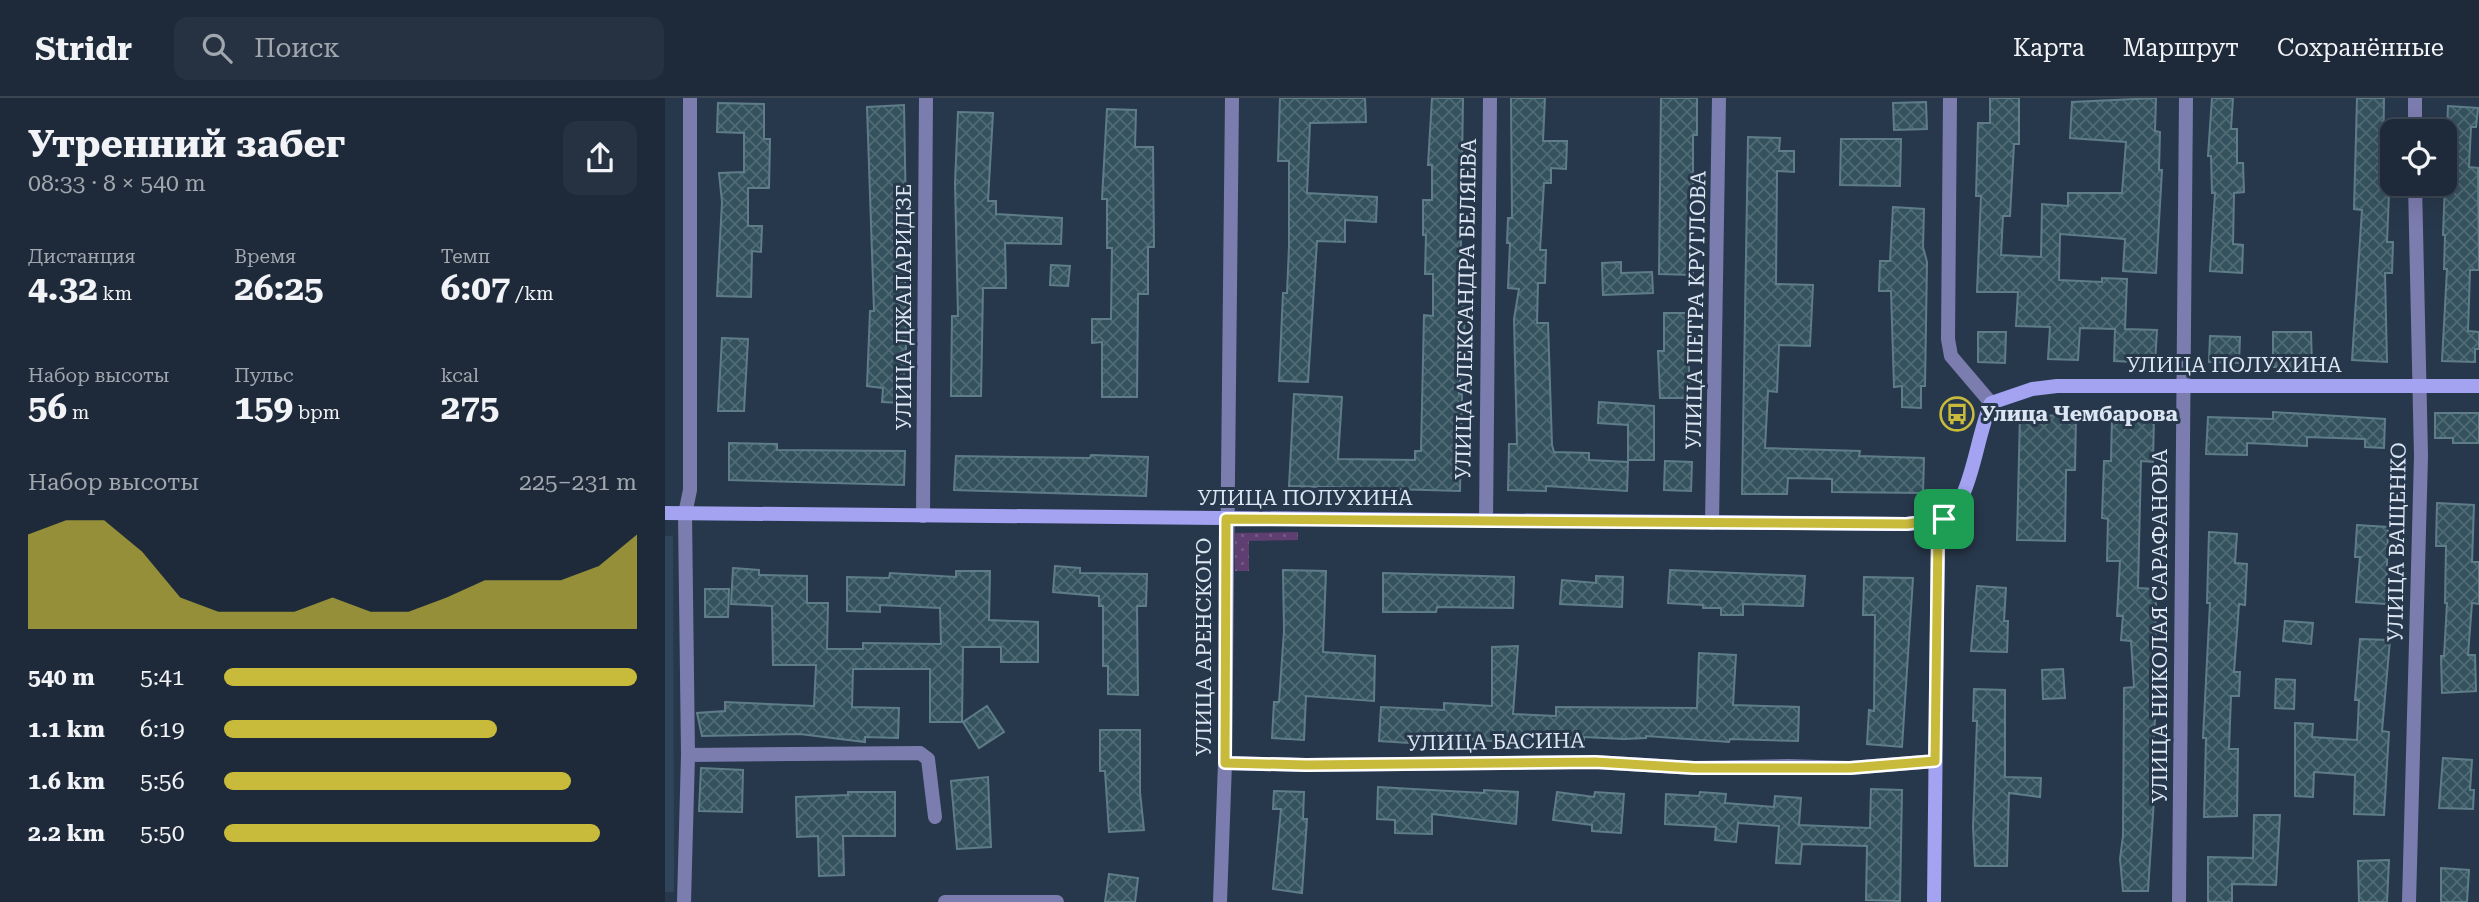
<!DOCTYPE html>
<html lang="ru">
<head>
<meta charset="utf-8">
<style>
	:root { --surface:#1e2a39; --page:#263241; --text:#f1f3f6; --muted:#a1a7ae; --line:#3c4653; --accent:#c8bb3b }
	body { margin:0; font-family:"Roboto Serif",serif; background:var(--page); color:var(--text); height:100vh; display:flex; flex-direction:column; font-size:26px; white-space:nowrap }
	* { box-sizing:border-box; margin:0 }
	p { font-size:23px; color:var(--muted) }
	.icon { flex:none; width:38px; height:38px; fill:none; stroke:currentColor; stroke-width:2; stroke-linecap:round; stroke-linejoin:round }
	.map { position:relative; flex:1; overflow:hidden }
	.sheet { display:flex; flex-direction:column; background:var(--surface); width:665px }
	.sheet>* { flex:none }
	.fabs { position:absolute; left:1715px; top:21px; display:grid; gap:14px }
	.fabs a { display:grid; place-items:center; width:77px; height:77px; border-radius:14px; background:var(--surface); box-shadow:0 7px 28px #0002,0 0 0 2px var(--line); font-size:35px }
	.pin { position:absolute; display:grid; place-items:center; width:60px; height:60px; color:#fff; margin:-30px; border-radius:14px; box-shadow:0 4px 10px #0006 }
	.round { display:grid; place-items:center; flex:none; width:74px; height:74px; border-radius:14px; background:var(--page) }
	.head { display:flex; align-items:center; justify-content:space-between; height:119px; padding:0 28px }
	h1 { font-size:38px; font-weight:700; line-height:52px }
	.figures { display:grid; grid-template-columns:repeat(3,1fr); gap:10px; height:119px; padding:7px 28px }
	.figures div { display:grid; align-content:center }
	.figures b { font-size:35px; font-weight:700 }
	.figures small { font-size:19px; font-weight:400 }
	.figures p { font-size:19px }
	.chart { height:196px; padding:14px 28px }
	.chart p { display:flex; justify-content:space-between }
	.chart svg { width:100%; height:126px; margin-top:7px; fill:var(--accent); opacity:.7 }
	ul { padding:0 28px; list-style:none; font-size:23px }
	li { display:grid; grid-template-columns:112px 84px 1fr; align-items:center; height:52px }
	li i { height:18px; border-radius:9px; background:var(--accent) }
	header { display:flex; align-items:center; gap:42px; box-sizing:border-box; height:98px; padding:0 35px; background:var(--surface); border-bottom:2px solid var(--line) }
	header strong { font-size:33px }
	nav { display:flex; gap:38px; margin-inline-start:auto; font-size:24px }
	.search { width:490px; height:63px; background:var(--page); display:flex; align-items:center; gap:18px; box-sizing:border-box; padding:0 24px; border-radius:14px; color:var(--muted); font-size:26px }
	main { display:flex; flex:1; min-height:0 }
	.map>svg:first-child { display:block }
	.built { fill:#30455c }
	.grass { fill:url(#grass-dots) }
	.building { fill:url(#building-cross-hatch); stroke:#5e7d89; stroke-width:2 }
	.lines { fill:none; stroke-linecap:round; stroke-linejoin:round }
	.street { stroke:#7c7daf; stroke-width:14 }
	.secondary { stroke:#a3a3f2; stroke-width:14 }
	.route-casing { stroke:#fff; stroke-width:14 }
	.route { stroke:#c8bb3b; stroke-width:9 }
	.labels { text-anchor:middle; stroke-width:6; stroke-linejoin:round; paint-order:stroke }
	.street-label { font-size:21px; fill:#dce6f3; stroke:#28384c }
	.poi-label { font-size:21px; font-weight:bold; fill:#dce6f3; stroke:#28384c; text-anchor:start }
</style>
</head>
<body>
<header>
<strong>Stridr</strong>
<div class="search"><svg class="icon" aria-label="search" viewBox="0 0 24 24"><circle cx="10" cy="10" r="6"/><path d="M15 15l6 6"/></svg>Поиск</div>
<nav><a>Карта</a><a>Маршрут</a><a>Сохранённые</a></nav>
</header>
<main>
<section class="sheet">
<div class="head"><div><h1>Утренний забег</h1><p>08:33 · 8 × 540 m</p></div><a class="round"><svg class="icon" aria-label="share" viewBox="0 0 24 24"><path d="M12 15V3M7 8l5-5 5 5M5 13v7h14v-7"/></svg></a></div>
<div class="figures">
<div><p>Дистанция</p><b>4.32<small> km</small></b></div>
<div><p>Время</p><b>26:25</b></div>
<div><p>Темп</p><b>6:07<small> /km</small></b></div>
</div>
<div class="figures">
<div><p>Набор высоты</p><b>56<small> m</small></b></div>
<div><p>Пульс</p><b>159<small> bpm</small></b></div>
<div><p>kcal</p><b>275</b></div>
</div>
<div class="chart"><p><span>Набор высоты</span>225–231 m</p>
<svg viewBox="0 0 160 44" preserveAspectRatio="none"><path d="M0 44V11L10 6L20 6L30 17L40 33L50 38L60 38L70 38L80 33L90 38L100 38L110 33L120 27L130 27L140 27L150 22L160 11V44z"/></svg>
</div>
<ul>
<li><b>540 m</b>5:41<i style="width:100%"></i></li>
<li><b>1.1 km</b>6:19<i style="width:66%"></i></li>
<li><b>1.6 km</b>5:56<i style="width:84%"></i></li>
<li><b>2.2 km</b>5:50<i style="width:91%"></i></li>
</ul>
</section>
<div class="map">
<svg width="1814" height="804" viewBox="0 0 1814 804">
	<defs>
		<pattern id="grass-dots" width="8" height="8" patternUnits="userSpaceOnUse" patternTransform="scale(1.75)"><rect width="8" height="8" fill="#5f3e71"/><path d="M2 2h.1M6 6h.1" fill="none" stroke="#755a86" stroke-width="1.8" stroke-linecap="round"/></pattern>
		<pattern id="building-cross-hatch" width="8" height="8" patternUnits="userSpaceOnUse" patternTransform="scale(1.75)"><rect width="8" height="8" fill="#34525d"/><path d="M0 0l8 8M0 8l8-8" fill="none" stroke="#516b75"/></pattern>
	</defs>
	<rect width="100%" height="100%" fill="#28384c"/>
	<path class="built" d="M 0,438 L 8,438 L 9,794 L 0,794 Z"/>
	<path class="grass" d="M 633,434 L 633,442 L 584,443 L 584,473 L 570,473 L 570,435 Z"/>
	<path class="building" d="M 615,0 L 700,0 L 701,24 L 645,25 L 642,95 L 712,99 L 711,124 L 680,122 L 680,144 L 652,143 L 643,284 L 614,283 L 618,195 L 622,195 L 624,148 L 624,63 L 613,63 Z
		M 767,0 L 798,0 L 795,207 L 801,208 L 794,296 L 797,296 L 795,393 L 624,388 L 629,296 L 677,299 L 673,361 L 750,362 L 750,353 L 756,353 L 759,217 L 768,218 L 768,176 L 760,176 L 761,137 L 758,137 L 758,102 L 767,102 L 767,67 L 763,67 Z
		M 846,0 L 880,0 L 878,43 L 902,43 L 901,71 L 886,70 L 886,85 L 879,85 L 875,152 L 881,152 L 880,185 L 873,185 L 872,225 L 883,225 L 887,347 L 889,354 L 924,355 L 924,362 L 963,364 L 962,393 L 881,388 L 881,393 L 843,392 L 844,346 L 852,346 L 849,221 L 854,191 L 843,190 L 845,145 L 842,145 L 843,120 L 847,120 Z
		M 996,0 L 1032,0 L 1032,37 L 1028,37 L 1028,177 L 994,176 Z
		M 1325,0 L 1354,0 L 1354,46 L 1349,46 L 1345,118 L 1338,118 L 1336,157 L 1376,159 L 1377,106 L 1403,108 L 1403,95 L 1457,95 L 1461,44 L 1405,40 L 1407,4 L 1491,0 L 1490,33 L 1495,34 L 1494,72 L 1497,72 L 1491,175 L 1458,173 L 1460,141 L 1395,136 L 1394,182 L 1437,184 L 1437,180 L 1462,181 L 1460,231 L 1492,232 L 1490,265 L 1449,263 L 1450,231 L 1415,230 L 1413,262 L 1383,261 L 1385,229 L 1351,228 L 1353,194 L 1312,194 L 1316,98 L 1311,98 L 1313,25 L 1325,25 Z
		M 1547,0 L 1568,0 L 1566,31 L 1572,31 L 1572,65 L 1578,65 L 1579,94 L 1569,95 L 1568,146 L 1578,147 L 1577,175 L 1545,173 L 1550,95 L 1547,95 L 1546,58 L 1543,58 Z
		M 1692,0 L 1719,0 L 1718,70 L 1725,70 L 1722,144 L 1728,144 L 1727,175 L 1720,175 L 1722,264 L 1687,262 L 1697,112 L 1689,111 Z
		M 1261,4 L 1262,31 L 1229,32 L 1228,5 Z
		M 53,5 L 99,6 L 99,41 L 105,41 L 104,90 L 83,90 L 83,128 L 97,128 L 96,154 L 87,153 L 86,199 L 52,198 L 57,104 L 54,75 L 79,74 L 79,35 L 52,34 Z
		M 239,7 L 242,175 L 240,175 L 241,252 L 237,305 L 217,304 L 218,290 L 202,288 L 205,213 L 209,213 L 202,9 Z
		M 1783,8 L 1813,10 L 1811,29 L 1806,29 L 1804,69 L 1813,70 L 1814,172 L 1805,172 L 1803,233 L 1814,234 L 1814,251 L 1810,251 L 1810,264 L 1777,263 L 1782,171 L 1779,171 L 1780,137 L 1778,137 Z
		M 442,11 L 471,12 L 470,49 L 488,49 L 489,149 L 483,149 L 483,196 L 473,196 L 472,299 L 437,299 L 437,244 L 427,245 L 427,221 L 446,221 L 447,150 L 442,150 L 442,101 L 437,101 Z
		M 293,14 L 328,15 L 323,103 L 331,103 L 331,116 L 397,120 L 396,146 L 340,145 L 341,190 L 318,190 L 316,298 L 286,298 L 287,218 L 293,218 L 290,85 Z
		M 1083,39 L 1115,40 L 1114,53 L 1129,53 L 1129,74 L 1112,73 L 1111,186 L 1148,187 L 1145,248 L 1114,247 L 1112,294 L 1103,293 L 1100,350 L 1195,353 L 1194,358 L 1259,360 L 1258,395 L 1167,394 L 1167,381 L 1123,380 L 1122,396 L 1077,396 Z
		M 1176,41 L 1236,41 L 1235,88 L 1175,87 Z
		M 1228,109 L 1259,111 L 1258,149 L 1262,164 L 1260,288 L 1256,288 L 1256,310 L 1237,309 L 1237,288 L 1229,289 L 1226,193 L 1214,193 L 1215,163 L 1225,163 Z
		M 956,164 L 956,175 L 987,174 L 988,195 L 938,197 L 937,165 Z
		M 386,167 L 405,168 L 403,188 L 385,187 Z
		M 999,215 L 1027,215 L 1027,245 L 1023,245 L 1025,300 L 995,300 L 993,253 L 999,253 Z
		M 1313,234 L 1341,234 L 1340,265 L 1313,264 Z
		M 1608,234 L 1646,234 L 1647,269 L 1608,269 Z
		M 1545,238 L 1575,239 L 1574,265 L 1544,264 Z
		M 57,240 L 83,241 L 79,313 L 53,313 Z
		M 934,304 L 989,308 L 989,362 L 963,362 L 963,327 L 933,325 Z
		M 1608,314 L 1720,321 L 1719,350 L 1700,349 L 1700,341 L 1642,339 L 1642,348 L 1582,345 L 1582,357 L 1541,356 L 1543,319 L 1608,321 Z
		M 1770,315 L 1814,315 L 1814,345 L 1788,345 L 1788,340 L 1770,340 Z
		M 1355,317 L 1411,318 L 1410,372 L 1401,372 L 1400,443 L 1352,442 Z
		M 1447,317 L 1489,318 L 1488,364 L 1476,363 L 1473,490 L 1491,491 L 1490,622 L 1485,701 L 1489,701 L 1483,793 L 1458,793 L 1455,761 L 1458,738 L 1459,590 L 1469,589 L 1466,543 L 1456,542 L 1458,518 L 1452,518 L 1455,463 L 1442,463 L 1443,421 L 1437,420 L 1439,363 L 1446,363 Z
		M 64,345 L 112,346 L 112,352 L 240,353 L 239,387 L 64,382 Z
		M 426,357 L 483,359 L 481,398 L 289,392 L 291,358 L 425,360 Z
		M 1000,363 L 1027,364 L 1026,393 L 999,392 Z
		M 1772,405 L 1809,407 L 1807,464 L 1814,464 L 1814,506 L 1807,505 L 1803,557 L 1810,557 L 1811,593 L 1777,595 L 1776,558 L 1779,558 L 1782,505 L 1780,505 L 1781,448 L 1771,448 Z
		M 1692,427 L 1723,429 L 1721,506 L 1691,504 L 1695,459 L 1690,459 Z
		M 1544,434 L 1572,436 L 1570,465 L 1582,466 L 1580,507 L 1574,506 L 1569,574 L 1575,574 L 1574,598 L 1566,598 L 1564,651 L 1573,651 L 1572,718 L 1539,719 L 1541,640 L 1538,640 L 1545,505 L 1542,505 Z
		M 390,468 L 415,470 L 415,475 L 482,476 L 481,508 L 472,508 L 473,597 L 443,596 L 443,568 L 438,568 L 438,508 L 434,508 L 434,498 L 388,494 Z
		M 68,470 L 94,472 L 94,477 L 142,478 L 142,505 L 163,505 L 162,551 L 198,551 L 198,545 L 276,546 L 275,510 L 215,507 L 215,514 L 182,513 L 182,479 L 224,480 L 225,475 L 291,479 L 291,473 L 325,473 L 324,522 L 373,524 L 373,564 L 336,564 L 336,549 L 298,549 L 297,624 L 265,624 L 265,571 L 188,571 L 187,609 L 234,610 L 233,640 L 200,639 L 200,644 L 135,636 L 37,638 L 32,615 L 60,613 L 60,604 L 149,608 L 151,567 L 108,567 L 107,508 L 66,506 Z
		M 618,472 L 661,473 L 658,554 L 710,558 L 709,603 L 641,598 L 639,642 L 607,640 L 609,604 L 614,604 L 619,533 Z
		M 1005,472 L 1140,478 L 1138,508 L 1078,506 L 1078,517 L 1056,517 L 1056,510 L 1038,510 L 1038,507 L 1003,505 Z
		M 718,475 L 849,479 L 848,510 L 772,509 L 771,514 L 718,514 Z
		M 931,478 L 958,479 L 957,509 L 895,506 L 897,482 L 931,485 Z
		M 1199,479 L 1248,480 L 1237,649 L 1202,646 L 1204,612 L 1209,613 L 1210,517 L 1198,517 Z
		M 1312,488 L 1341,490 L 1339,523 L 1343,523 L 1342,554 L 1306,553 Z
		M 40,491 L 64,491 L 63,519 L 40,519 Z
		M 1620,523 L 1648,525 L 1646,546 L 1618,543 Z
		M 1695,541 L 1725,542 L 1717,633 L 1724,634 L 1719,717 L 1689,716 L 1690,677 L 1649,674 L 1648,699 L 1630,698 L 1630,625 L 1648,626 L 1647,639 L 1692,642 L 1694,602 L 1690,602 Z
		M 853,548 L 848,616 L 891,618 L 891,609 L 1032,610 L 1034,555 L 1071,557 L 1068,607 L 1134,609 L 1133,643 L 1065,641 L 1064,644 L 981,638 L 981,640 L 959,641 L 919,639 L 919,642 L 843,640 L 842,644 L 765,639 L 765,642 L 744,641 L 744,645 L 714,643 L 716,609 L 779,612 L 779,605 L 827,608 L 827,549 Z
		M 1398,571 L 1400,600 L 1378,601 L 1377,572 Z
		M 1611,581 L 1630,582 L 1629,611 L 1610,610 Z
		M 1309,591 L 1340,592 L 1340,679 L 1376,680 L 1375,699 L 1344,695 L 1342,768 L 1310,768 L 1308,729 L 1312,623 L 1308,623 Z
		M 322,608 L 339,634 L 314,650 L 298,624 Z
		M 435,632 L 475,632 L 475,694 L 479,732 L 444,734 L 440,673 L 435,673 Z
		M 1778,660 L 1807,662 L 1805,692 L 1809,692 L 1808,711 L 1774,710 Z
		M 36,670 L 78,672 L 77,714 L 34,713 Z
		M 323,679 L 326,749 L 292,751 L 286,683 Z
		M 713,689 L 819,695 L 819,692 L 853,694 L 851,726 L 767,716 L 767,736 L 730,735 L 730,722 L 712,721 Z
		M 1206,691 L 1237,692 L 1235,803 L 1201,802 L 1202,748 L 1137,746 L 1135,766 L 1111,765 L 1114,728 L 1073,725 L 1071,744 L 1050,742 L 1051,729 L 1000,726 L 1001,696 L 1034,698 L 1035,694 L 1061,696 L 1060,705 L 1109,709 L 1110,698 L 1136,700 L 1134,727 L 1205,730 Z
		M 609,693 L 639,694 L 638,721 L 642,721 L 637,795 L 608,791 L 616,711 L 608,711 Z
		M 183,694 L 230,694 L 230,738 L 178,738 L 179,777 L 154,778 L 153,738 L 132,739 L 131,699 L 183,697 Z
		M 892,694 L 929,699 L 930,694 L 959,696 L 956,735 L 927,733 L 927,727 L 888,722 Z
		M 1589,717 L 1615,717 L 1611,787 L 1567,786 L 1567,804 L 1543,804 L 1543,759 L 1588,760 Z
		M 1724,762 L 1722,804 L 1694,804 L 1693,763 Z
		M 1776,770 L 1804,772 L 1802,804 L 1776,804 Z
		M 444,776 L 473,780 L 470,804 L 440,804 Z"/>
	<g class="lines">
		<path class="street" d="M 1285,0 L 1283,241 L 1286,258 L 1326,305
			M 1750,33 L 1750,0
			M 258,418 L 261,0
			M 821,423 L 825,0
			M 1047,425 L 1054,0
			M 23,657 L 255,655 L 263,661 L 270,719
			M 560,665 L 641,667 L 930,664 L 1029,670 L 1123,668 L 1185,670 L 1270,663
			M 19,804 L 23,657 L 20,416 L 25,392 L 25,0
			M 280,804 L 392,804
			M 555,804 L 560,665 L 567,0
			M 1514,804 L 1521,0
			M 1744,804 L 1756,358 L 1750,86"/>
		<path class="secondary" d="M 0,415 L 1242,426 L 1279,421
			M 1269,804 L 1273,436 C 1279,419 1292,410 1299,394 C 1311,365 1314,334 1326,305 L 1367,291 L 1392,288 L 1814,288"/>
	</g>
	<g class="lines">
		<defs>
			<path id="route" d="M 561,421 L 1242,426 L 1279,421 L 1273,436 L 1270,663 L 1185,670 L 1029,670 L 930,664 L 641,667 L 560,665 Z"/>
		</defs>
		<use href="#route" class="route-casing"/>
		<use href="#route" class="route"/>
	</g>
	<defs>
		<symbol id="bus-ring" viewBox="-11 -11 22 22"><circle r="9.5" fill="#28384c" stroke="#c8bb3b" stroke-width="1.5"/><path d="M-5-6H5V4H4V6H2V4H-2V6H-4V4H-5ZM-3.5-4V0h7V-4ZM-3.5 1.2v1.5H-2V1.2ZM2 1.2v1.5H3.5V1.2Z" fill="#c8bb3b"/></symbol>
	</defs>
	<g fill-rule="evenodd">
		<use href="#bus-ring" x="1273" y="297" width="38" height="38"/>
	</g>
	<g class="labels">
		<g class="street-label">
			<text transform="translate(239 209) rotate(-90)" y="7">УЛИЦА ДЖАПАРИДЗЕ</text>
			<text transform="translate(801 211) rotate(-89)" y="7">УЛИЦА АЛЕКСАНДРА БЕЛЯЕВА</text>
			<text transform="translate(1031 212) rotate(-89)" y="7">УЛИЦА ПЕТРА КРУГЛОВА</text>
			<text x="1569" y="274">УЛИЦА ПОЛУХИНА</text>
			<text x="640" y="407">УЛИЦА ПОЛУХИНА</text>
			<text transform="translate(1732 444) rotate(-89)" y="7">УЛИЦА ВАЩЕНКО</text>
			<text transform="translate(1495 528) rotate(-90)" y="7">УЛИЦА НИКОЛАЯ САРАФАНОВА</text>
			<text transform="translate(539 549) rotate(-90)" y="7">УЛИЦА АРЕНСКОГО</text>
			<text transform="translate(831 644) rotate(-1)" y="7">УЛИЦА БАСИНА</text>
		</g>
		<g class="poi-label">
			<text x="1316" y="323">Улица Чембарова</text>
		</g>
	</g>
</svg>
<div class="fabs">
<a><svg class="icon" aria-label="locate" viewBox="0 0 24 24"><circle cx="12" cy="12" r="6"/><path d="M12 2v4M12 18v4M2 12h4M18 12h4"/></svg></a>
</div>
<div class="pin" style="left:1279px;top:421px;background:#1e9e55"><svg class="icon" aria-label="arrive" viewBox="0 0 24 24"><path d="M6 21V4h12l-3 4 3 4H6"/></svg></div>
</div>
</main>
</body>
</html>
